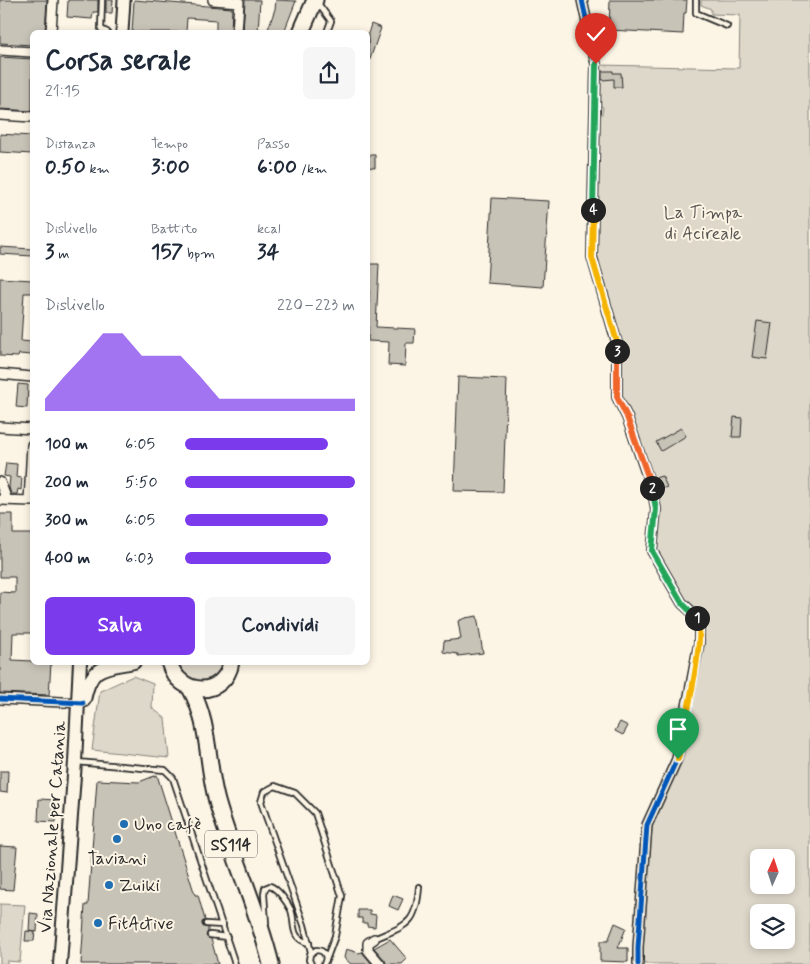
<!DOCTYPE html>
<html lang="it">
<head>
<meta charset="utf-8">
<style>
	:root { --surface:#fff; --page:#f6f6f7; --text:#1f2937; --muted:#747a83; --accent:#7c3aed }
	body { margin:0; font-family:Mynerve,sans-serif; background:var(--page); color:var(--text); height:100vh; display:flex; flex-direction:column; font-size:19px; white-space:nowrap }
	* { box-sizing:border-box; margin:0 }
	p { font-size:16px; color:var(--muted) }
	.icon { flex:none; width:28px; height:28px; fill:none; stroke:currentColor; stroke-width:2; stroke-linecap:round; stroke-linejoin:round }
	.map { position:relative; flex:1; overflow:hidden }
	.side { position:absolute; left:30px; top:30px; width:340px; height:635px; display:flex; flex-direction:column; background:var(--surface); border-radius:8px; box-shadow:0 2px 8px #0003 }
	.side>* { flex:none }
	.needle { width:32px; rotate:3deg }
	.buttons { position:absolute; left:750px; top:849px; display:grid; gap:10px }
	.buttons a { display:grid; place-items:center; width:45px; height:45px; border-radius:8px; background:var(--surface); box-shadow:0 2px 8px #0003; font-size:25px }
	.pin { position:absolute; display:grid; place-items:center; width:42px; height:42px; color:#fff; margin:-51px -21px; border-radius:50% 50% 50% 0; rotate:-45deg; box-shadow:0 0 5px #0007 }
	.pin .icon { rotate:45deg }
	.km { position:absolute; width:25px; height:25px; margin:-12px; border-radius:50%; background:#222; color:#fff; font-size:14px; line-height:25px; text-align:center }
	.round { display:grid; place-items:center; flex:none; width:52px; height:52px; border-radius:8px; background:var(--page) }
	.head { display:flex; align-items:center; justify-content:space-between; height:85px; padding:0 15px }
	h1 { font-size:28px; font-weight:700; line-height:38px }
	.figures { display:grid; grid-template-columns:repeat(3,1fr); gap:8px; height:85px; padding:5px 15px }
	.figures div { display:grid; align-content:center }
	.figures b { font-size:21px; font-weight:700 }
	.figures small { font-size:14px; font-weight:400 }
	.figures p { font-size:14px }
	.chart { height:140px; padding:10px 15px }
	.chart p { display:flex; justify-content:space-between }
	.chart svg { width:100%; height:90px; margin-top:5px; fill:var(--accent); opacity:.7 }
	.action { display:flex; gap:10px; margin-top:auto; padding:10px 15px }
	.action a { flex:1; height:58px; border-radius:8px; background:var(--accent); color:#fff; font-size:20px; font-weight:700; line-height:58px; text-align:center }
	.action a+a { background:var(--page); color:var(--text) }
	ul { padding:0 15px; list-style:none; font-size:16px }
	li { display:grid; grid-template-columns:80px 60px 1fr; align-items:center; height:38px }
	li i { height:12px; border-radius:6px; background:var(--accent) }
	.map>svg:first-child { display:block }
	.green { fill:#ded8ca; stroke:#84827a; fill-rule:evenodd }
	.building { fill:#c8c3b7; stroke:#2b2b2b }
	.lines { fill:none; stroke-linecap:round; stroke-linejoin:round }
	.service-casing { stroke:#2b2b2b; stroke-width:8 }
	.minor-casing { stroke:#2b2b2b; stroke-width:12 }
	.tertiary-casing { stroke:#2b2b2b; stroke-width:15 }
	.secondary-casing { stroke:#2b2b2b; stroke-width:16 }
	.primary-casing { stroke:#2b2b2b; stroke-width:19 }
	.service { stroke:#fcf5e5; stroke-width:4.5 }
	.minor { stroke:#fcf5e5; stroke-width:9 }
	.tertiary { stroke:#fcf5e5; stroke-width:11 }
	.secondary { stroke:#fcf5e5; stroke-width:12 }
	.primary { stroke:#fcf5e5; stroke-width:15 }
	.cycleway-casing { stroke:#fcf5e5; stroke-width:8 }
	.cycleway { stroke:#0057b8; stroke-width:5 }
	.split-1-casing { stroke:#fff; stroke-width:10 }
	.split-2-casing { stroke:#fff; stroke-width:10 }
	.split-3-casing { stroke:#fff; stroke-width:10 }
	.split-4-casing { stroke:#fff; stroke-width:10 }
	.split-5-casing { stroke:#fff; stroke-width:10 }
	.split-1 { stroke:#f5b400; stroke-width:6 }
	.split-2 { stroke:#22a559; stroke-width:6 }
	.split-3 { stroke:#f0652b; stroke-width:6 }
	.split-4 { stroke:#f5b400; stroke-width:6 }
	.split-5 { stroke:#22a559; stroke-width:6 }
	.poi-dot { fill:#1f6fb2; stroke:#fcf5e5; stroke-width:2 }
	.labels { text-anchor:middle; stroke-width:4; stroke-linejoin:round; paint-order:stroke }
	.shield { fill:#fcf5e5; stroke:#6a6863; stroke-width:1 }
	.shield-label { font-size:16px; font-weight:bold; fill:#2b2b2b }
	.park-label { font-size:18px; fill:#585653; stroke:#fcf5e5 }
	.poi-label { font-size:18px; fill:#2b2b2b; stroke:#fcf5e5; text-anchor:start }
	.street-label { font-size:18px; fill:#2b2b2b; stroke:#fcf5e5 }
</style>
</head>
<body>
<div class="map">
<svg width="810" height="964" viewBox="0 0 810 964">
	<rect width="100%" height="100%" fill="#fcf5e5"/>
	<filter id="ink" filterUnits="userSpaceOnUse"><feTurbulence type="fractalNoise" baseFrequency=".02" numOctaves="2"/><feDisplacementMap in="SourceGraphic" scale="10" xChannelSelector="R" yChannelSelector="G"/><feConvolveMatrix kernelMatrix="1 2 1 2 8 2 1 2 1" color-interpolation-filters="sRGB"/></filter>
	<g filter="url(#ink)">
		<path class="green" d="M 701,0 L 810,0 L 810,964 L 642,964 L 644,916 L 652,827 L 682,759 L 695,688 L 697,612 L 681,593 L 657,549 L 661,508 L 620,396 L 620,348 L 596,258 L 599,115 L 602,114 L 603,107 L 599,105 L 599,65 L 739,68 L 740,15 L 711,14 L 711,9 L 701,5 ZM 759,858 L 786,858 L 786,885 L 759,885 ZM 759,912 L 786,912 L 786,940 L 759,940 Z
			M 175,663 L 227,663 L 216,680 L 192,684 Z
			M 133,676 L 153,684 L 152,708 L 165,718 L 169,758 L 92,750 L 100,691 Z
			M 0,904 L 25,905 L 20,962 L 7,961 L 7,964 L 0,964 Z"/>
		<path class="building" d="M 0,0 L 47,0 L 45,32 L 32,32 L 32,45 L 0,43 Z
			M 68,0 L 98,0 L 98,12 L 93,12 L 92,19 L 67,17 Z
			M 106,0 L 113,0 L 112,13 L 106,13 Z
			M 134,0 L 232,8 L 231,32 L 216,32 L 216,20 L 187,18 L 186,32 L 132,32 Z
			M 245,0 L 260,0 L 258,32 L 243,32 Z
			M 276,0 L 296,1 L 284,32 L 267,32 L 275,9 Z
			M 610,0 L 687,0 L 686,13 L 684,13 L 683,34 L 609,30 Z
			M 371,24 L 381,28 L 369,62 L 368,34 Z
			M 0,57 L 32,59 L 32,111 L 0,109 Z
			M 602,71 L 613,71 L 613,73 L 621,73 L 622,87 L 614,87 L 614,79 L 602,80 Z
			M 0,134 L 32,136 L 32,154 L 0,152 Z
			M 368,155 L 375,155 L 375,168 L 368,167 Z
			M 492,198 L 549,201 L 543,287 L 487,283 Z
			M 0,247 L 32,249 L 32,256 L 0,254 Z
			M 370,264 L 379,264 L 376,327 L 415,329 L 414,343 L 406,343 L 405,366 L 388,365 L 389,342 L 368,341 Z
			M 0,278 L 32,280 L 32,293 L 24,293 L 21,341 L 32,342 L 32,355 L 19,354 L 18,357 L 0,356 Z
			M 757,321 L 772,323 L 767,359 L 752,357 Z
			M 458,377 L 507,379 L 503,492 L 454,491 Z
			M 18,384 L 28,385 L 27,408 L 16,407 Z
			M 734,417 L 742,418 L 741,437 L 732,437 Z
			M 681,428 L 686,436 L 661,451 L 656,442 Z
			M 6,463 L 17,464 L 16,477 L 22,478 L 21,490 L 18,489 L 17,494 L 11,494 L 9,487 L 10,477 L 4,476 Z
			M 662,476 L 667,487 L 659,490 L 655,478 Z
			M 0,514 L 13,514 L 13,534 L 32,534 L 32,633 L 13,633 L 12,660 L 32,661 L 32,662 L 51,662 L 49,695 L 0,693 L 0,592 L 15,593 L 15,577 L 0,577 Z
			M 477,616 L 483,653 L 458,656 L 458,654 L 443,652 L 444,641 L 461,639 L 458,621 L 465,618 Z
			M 620,722 L 628,726 L 623,735 L 615,731 Z
			M 0,771 L 8,771 L 7,793 L 0,792 Z
			M 157,775 L 195,895 L 198,895 L 205,920 L 202,922 L 202,925 L 208,928 L 208,931 L 206,936 L 211,939 L 218,964 L 81,964 L 85,905 L 88,905 L 97,780 L 139,782 Z
			M 39,799 L 57,800 L 56,822 L 38,821 Z
			M 0,846 L 17,847 L 13,890 L 0,889 Z
			M 393,895 L 403,899 L 398,910 L 389,906 Z
			M 358,910 L 370,910 L 370,914 L 376,915 L 375,927 L 367,926 L 367,923 L 362,923 L 362,918 L 358,918 Z
			M 30,913 L 38,914 L 37,932 L 29,931 Z
			M 615,923 L 626,928 L 618,948 L 628,948 L 628,962 L 600,961 L 600,941 L 608,941 Z
			M 26,931 L 35,932 L 34,941 L 25,941 Z
			M 390,939 L 407,959 L 402,964 L 386,964 L 385,960 L 374,948 Z
			M 346,949 L 359,953 L 362,952 L 372,964 L 351,964 L 344,958 Z"/>
		<g class="lines">
			<defs>
				<path id="service" d="M 102,0 L 101,29 L 107,32
					M 696,0 L 696,13 L 727,26
					M 317,2 L 331,21 L 327,32
					M 77,762 L 165,770 L 173,778 L 235,964
					M 206,924 L 223,925
					M 266,924 L 264,894 L 265,888 L 270,886 C 278,889 287,902 291,910 C 296,924 289,938 309,943
					M 210,935 L 227,937
					M 374,939 C 406,925 416,926 419,887
					M 311,952 L 304,925 L 261,802 L 264,792 L 275,786 L 295,793 L 315,813 L 342,896 L 335,936 L 326,960
					M 311,964 L 309,960 L 310,954 L 316,950 C 325,950 328,957 324,964"/>
				<path id="minor" d="M 213,0 L 239,2 L 237,32
					M 582,0 L 596,64 L 592,257 L 617,343 L 617,397 L 627,417 L 653,493 L 656,509 L 652,551 L 682,603 L 694,614 L 699,622 L 699,643 L 677,759 L 647,825 L 638,947 L 638,964
					M 51,32 L 53,0
					M 0,50 L 32,52
					M 0,115 L 32,117
					M 0,374 L 32,377
					M 0,427 L 32,429
					M 0,482 L 7,500
					M 0,500 L 32,501
					M 29,501 L 32,445
					M 0,699 L 82,703
					M 374,939 L 368,943 L 368,950 L 380,964"/>
				<path id="tertiary" d="M 122,32 L 124,0"/>
				<path id="secondary" d="M 84,700 C 91,665 103,668 134,662
					M 60,964 L 75,762 L 80,662"/>
				<path id="primary" d="M 301,32 L 315,0
					M 169,662 C 179,698 225,698 231,662
					M 190,688 C 211,724 206,766 218,805 C 234,859 258,910 271,964"/>
			</defs>
			<use href="#service" class="service-casing"/>
			<use href="#minor" class="minor-casing"/>
			<use href="#tertiary" class="tertiary-casing"/>
			<use href="#secondary" class="secondary-casing"/>
			<use href="#primary" class="primary-casing"/>
			<use href="#service" class="service"/>
			<use href="#minor" class="minor"/>
			<use href="#tertiary" class="tertiary"/>
			<use href="#secondary" class="secondary"/>
			<use href="#primary" class="primary"/>
			<defs>
				<path id="cycleway" d="M 582,0 L 596,64 L 592,257 L 617,343 L 617,397 L 627,417 L 653,493 L 656,509 L 652,551 L 682,603 L 694,614 L 699,622 L 699,643 L 677,759 L 647,825 L 638,947 L 638,964
					M 0,699 L 83,703"/>
			</defs>
			<use href="#cycleway" class="cycleway-casing"/>
			<use href="#cycleway" class="cycleway"/>
		</g>
	</g>
	<g class="lines" filter="url(#ink)">
		<defs>
			<path id="split-1" d="M 678,759 C 682,735 707,634 697,618"/>
			<path id="split-2" d="M 652,488 L 656,509 L 652,551 L 682,603 L 697,618"/>
			<path id="split-3" d="M 617,351 L 617,397 L 627,417 L 652,488"/>
			<path id="split-4" d="M 593,210 L 592,258 L 617,342 L 617,351"/>
			<path id="split-5" d="M 593,210 L 596,64"/>
		</defs>
		<use href="#split-1" class="split-1-casing"/>
		<use href="#split-2" class="split-2-casing"/>
		<use href="#split-3" class="split-3-casing"/>
		<use href="#split-4" class="split-4-casing"/>
		<use href="#split-5" class="split-5-casing"/>
		<use href="#split-1" class="split-1"/>
		<use href="#split-2" class="split-2"/>
		<use href="#split-3" class="split-3"/>
		<use href="#split-4" class="split-4"/>
		<use href="#split-5" class="split-5"/>
	</g>
	<g class="poi-dot">
		<circle cx="124" cy="824" r="5"/>
		<circle cx="117" cy="839" r="5"/>
		<circle cx="109" cy="885" r="5"/>
		<circle cx="98" cy="923" r="5"/>
	</g>
	<g class="labels">
		<rect class="shield" x="205" y="830.5" width="52" height="27" rx="4"/>
		<g class="shield-label">
			<text x="231" y="850">SS114</text>
		</g>
		<g class="park-label">
			<text x="703" y="218">La Timpa<tspan x="703" dy="21">di Acireale</tspan></text>
		</g>
		<g class="poi-label">
			<text x="134" y="830">Uno cafè</text>
			<text x="117" y="864" text-anchor="middle">Taviani</text>
			<text x="119" y="891">Zuiki</text>
			<text x="108" y="929">FitActive</text>
		</g>
		<g class="street-label">
			<text transform="translate(52 827) rotate(-86)" y="6">Via Nazionale per Catania</text>
		</g>
	</g>
</svg>
<div class="buttons">
<a><svg class="needle" viewBox="-14 -14 28 28"><path d="M0-13l5 13h-10z" fill="#e53935"/><path d="M0 13l5-13h-10z" fill="#747a83"/></svg></a>
<a><svg class="icon" aria-label="layers" viewBox="0 0 24 24"><path d="M12 4l9 5-9 5-9-5zM3 14l9 5 9-5"/></svg></a>
</div>
<div class="pin" style="left:678px;top:759px;background:#1e9e55"><svg class="icon" aria-label="arrive" viewBox="0 0 24 24"><path d="M6 21V4h12l-3 4 3 4H6"/></svg></div>
<div class="pin" style="left:596px;top:64px;background:#d93025"><svg class="icon" aria-label="check" viewBox="0 0 24 24"><path d="M5 12l5 5 9-10"/></svg></div>
<b class="km" style="left:697px;top:618px">1</b>
<b class="km" style="left:652px;top:488px">2</b>
<b class="km" style="left:617px;top:351px">3</b>
<b class="km" style="left:593px;top:210px">4</b>
<section class="side">
<div class="head"><div><h1>Corsa serale</h1><p>21:15</p></div><a class="round"><svg class="icon" aria-label="share" viewBox="0 0 24 24"><path d="M12 15V3M7 8l5-5 5 5M5 13v7h14v-7"/></svg></a></div>
<div class="figures">
<div><p>Distanza</p><b>0.50<small> km</small></b></div>
<div><p>Tempo</p><b>3:00</b></div>
<div><p>Passo</p><b>6:00<small> /km</small></b></div>
</div>
<div class="figures">
<div><p>Dislivello</p><b>3<small> m</small></b></div>
<div><p>Battito</p><b>157<small> bpm</small></b></div>
<div><p>kcal</p><b>34</b></div>
</div>
<div class="chart"><p><span>Dislivello</span>220–223 m</p>
<svg viewBox="0 0 160 44" preserveAspectRatio="none"><path d="M0 44V38L10 27L20 17L30 6L40 6L50 17L60 17L70 17L80 27L90 38L100 38L110 38L120 38L130 38L140 38L150 38L160 38V44z"/></svg>
</div>
<ul>
<li><b>100 m</b>6:05<i style="width:84%"></i></li>
<li><b>200 m</b>5:50<i style="width:100%"></i></li>
<li><b>300 m</b>6:05<i style="width:84%"></i></li>
<li><b>400 m</b>6:03<i style="width:86%"></i></li>
</ul>
<div class="action"><a>Salva</a><a>Condividi</a></div>
</section>
</div>
</body>
</html>
